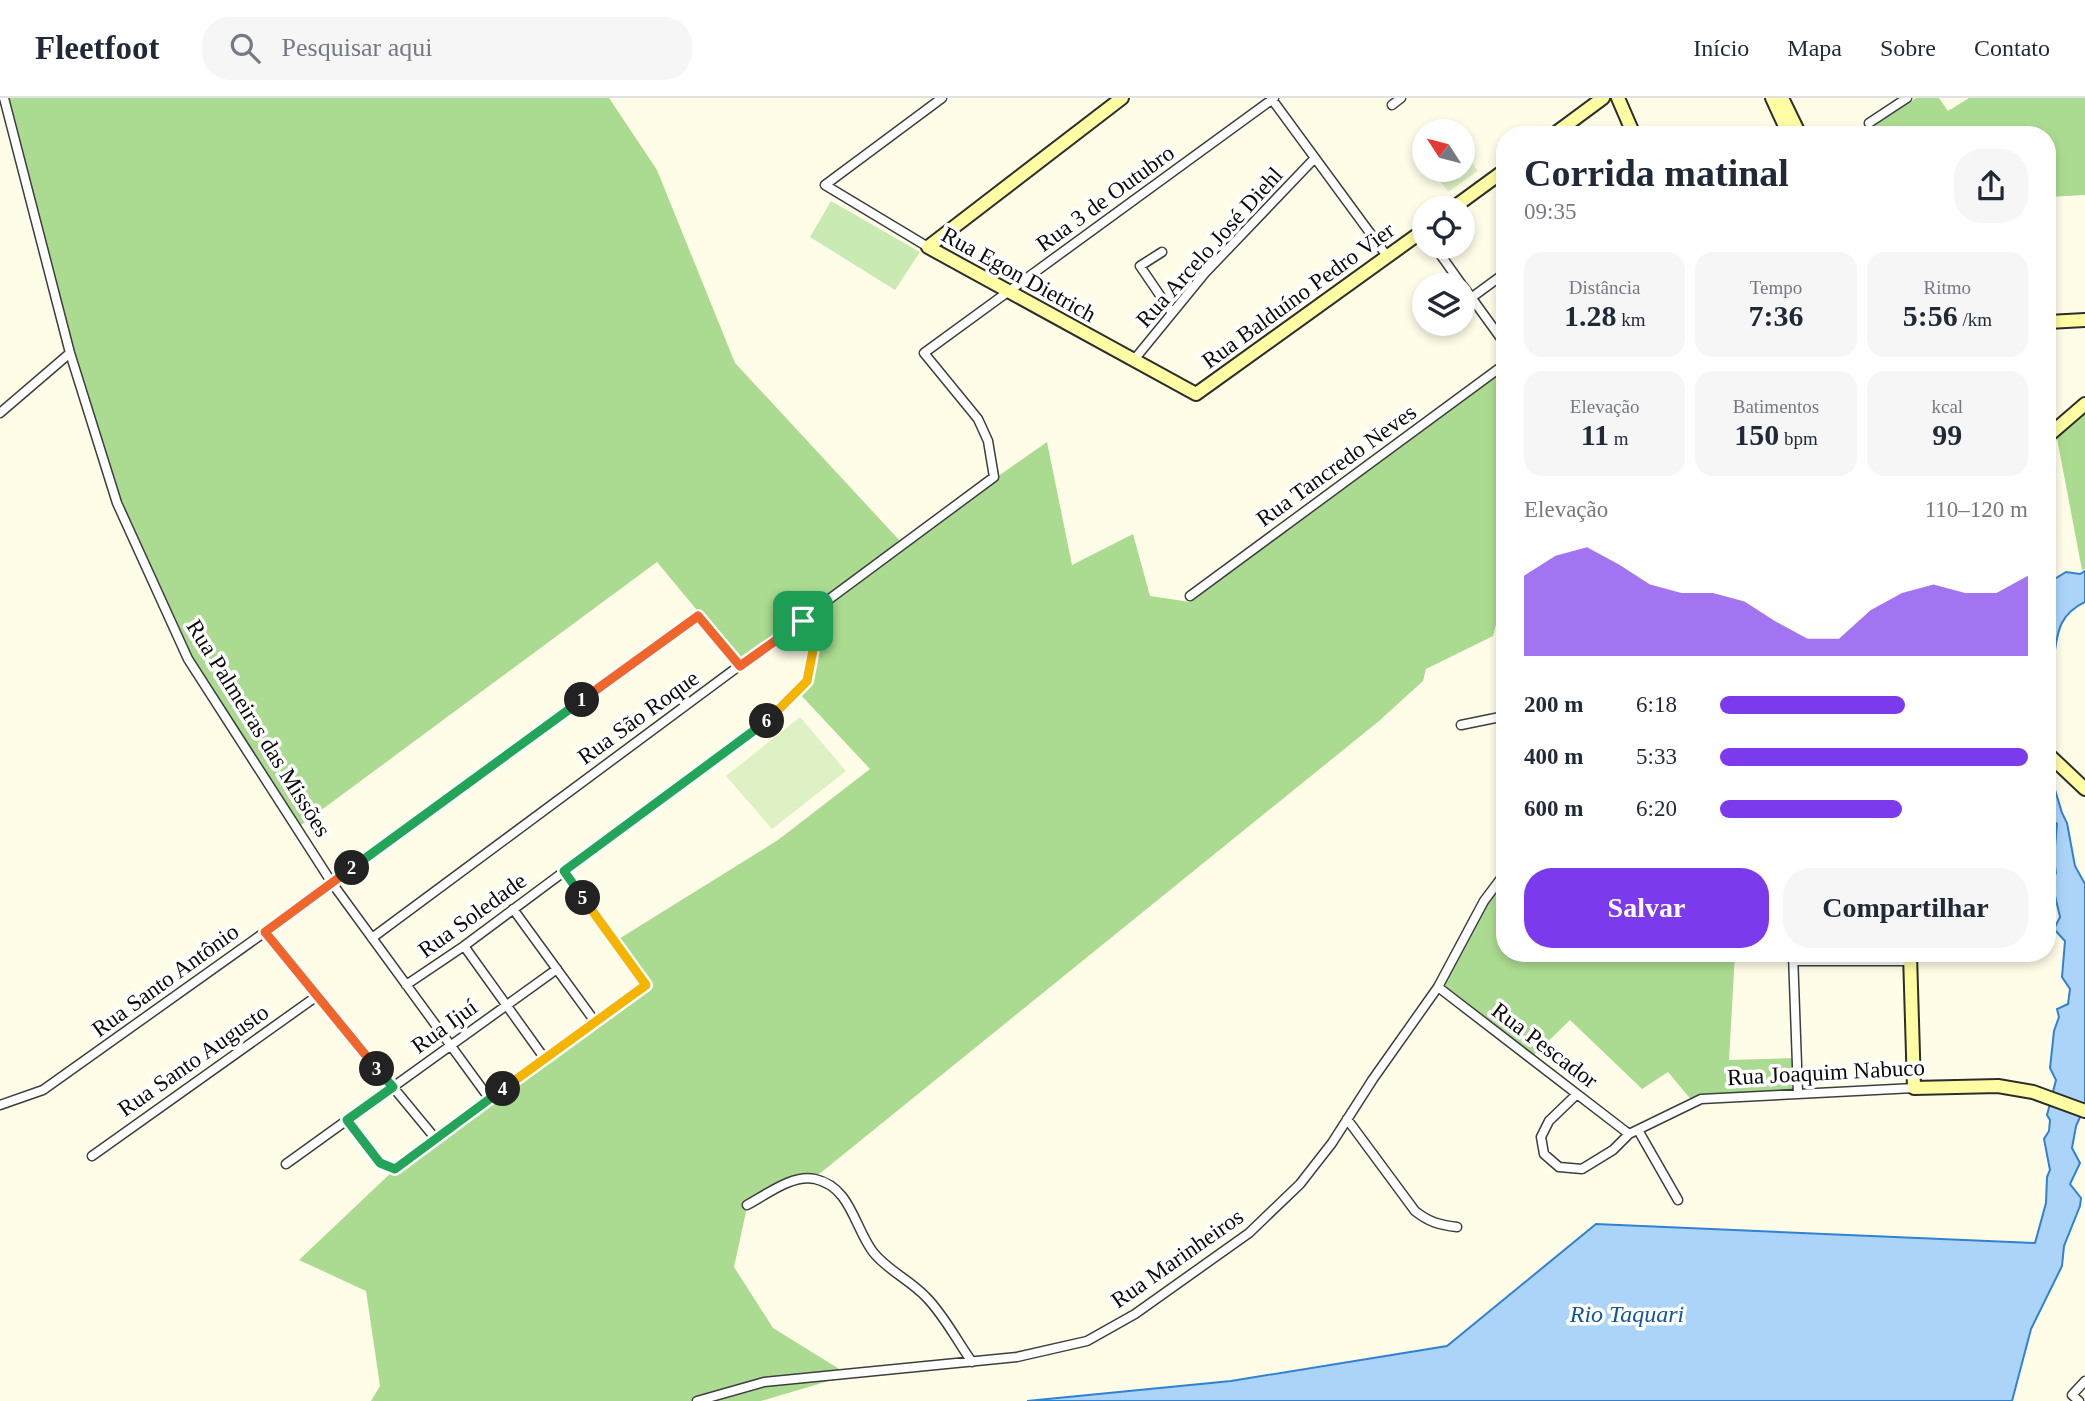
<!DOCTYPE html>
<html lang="pt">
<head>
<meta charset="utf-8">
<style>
	:root { --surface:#fff; --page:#f6f6f7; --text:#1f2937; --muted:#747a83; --line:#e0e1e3; --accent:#7c3aed }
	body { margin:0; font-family:"Times New Roman",serif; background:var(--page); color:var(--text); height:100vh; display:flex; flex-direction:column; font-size:26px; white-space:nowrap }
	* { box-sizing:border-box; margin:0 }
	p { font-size:23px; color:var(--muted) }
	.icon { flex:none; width:38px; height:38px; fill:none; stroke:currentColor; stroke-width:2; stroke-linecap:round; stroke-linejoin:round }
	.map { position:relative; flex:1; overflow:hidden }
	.details { position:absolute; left:1496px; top:28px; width:560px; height:836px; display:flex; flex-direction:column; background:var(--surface); border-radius:28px; box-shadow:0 4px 10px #0003 }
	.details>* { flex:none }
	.needle { width:46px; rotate:306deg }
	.tools { position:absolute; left:1412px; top:21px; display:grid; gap:14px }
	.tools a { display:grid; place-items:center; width:63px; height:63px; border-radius:50%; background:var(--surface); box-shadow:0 4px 10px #0003; font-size:35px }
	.pin { position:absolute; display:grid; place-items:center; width:60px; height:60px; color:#fff; margin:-30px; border-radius:14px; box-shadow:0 4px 10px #0006 }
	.km { position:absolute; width:35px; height:35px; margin:-18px; border-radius:50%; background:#222; color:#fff; font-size:19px; line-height:35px; text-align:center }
	.round { display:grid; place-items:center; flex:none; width:74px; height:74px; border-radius:28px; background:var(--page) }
	.summary { display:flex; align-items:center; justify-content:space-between; height:119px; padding:0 28px }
	h1 { font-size:38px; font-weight:800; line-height:52px }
	.metrics { display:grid; grid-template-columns:repeat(3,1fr); gap:10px; height:119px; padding:7px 28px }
	.metrics div { display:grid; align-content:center; border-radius:18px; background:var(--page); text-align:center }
	.metrics b { font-size:30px; font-weight:800 }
	.metrics small { font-size:19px; font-weight:400 }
	.metrics p { font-size:19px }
	.chart { height:196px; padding:14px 28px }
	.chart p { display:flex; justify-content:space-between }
	.chart svg { width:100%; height:126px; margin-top:7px; fill:var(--accent); opacity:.7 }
	.action { display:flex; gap:14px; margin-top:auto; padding:14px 28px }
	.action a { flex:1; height:80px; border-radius:28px; background:var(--accent); color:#fff; font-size:28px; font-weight:800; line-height:80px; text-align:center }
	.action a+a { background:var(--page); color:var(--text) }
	ul { padding:0 28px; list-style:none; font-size:23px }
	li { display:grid; grid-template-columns:112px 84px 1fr; align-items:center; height:52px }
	li i { height:18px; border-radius:9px; background:var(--accent) }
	header { display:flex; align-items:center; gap:42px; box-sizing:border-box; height:98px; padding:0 35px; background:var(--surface); border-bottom:2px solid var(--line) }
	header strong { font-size:33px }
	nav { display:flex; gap:38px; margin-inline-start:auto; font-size:24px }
	.search { width:490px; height:63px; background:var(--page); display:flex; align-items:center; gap:18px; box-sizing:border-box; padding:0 24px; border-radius:28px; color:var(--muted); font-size:26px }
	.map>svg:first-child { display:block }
	.green { fill:#c9eab2 }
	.forest { fill:#abdb90 }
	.pitch { fill:#ddf1c4 }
	.water { fill:#abd4f8; stroke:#3082d1; stroke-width:2 }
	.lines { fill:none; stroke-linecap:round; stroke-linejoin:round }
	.street-casing { stroke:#3e3e3e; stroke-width:11 }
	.secondary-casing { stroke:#2d2d2d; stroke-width:16 }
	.street { stroke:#fff; stroke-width:8 }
	.secondary { stroke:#fffda3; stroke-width:12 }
	.split-1-casing { stroke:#fff; stroke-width:14 }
	.split-2-casing { stroke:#fff; stroke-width:14 }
	.split-3-casing { stroke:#fff; stroke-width:14 }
	.split-4-casing { stroke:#fff; stroke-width:14 }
	.split-5-casing { stroke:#fff; stroke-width:14 }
	.split-6-casing { stroke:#fff; stroke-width:14 }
	.split-7-casing { stroke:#fff; stroke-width:14 }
	.split-1 { stroke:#f0652b; stroke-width:9 }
	.split-2 { stroke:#22a559; stroke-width:9 }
	.split-3 { stroke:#f0652b; stroke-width:9 }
	.split-4 { stroke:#22a559; stroke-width:9 }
	.split-5 { stroke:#f5b400; stroke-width:9 }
	.split-6 { stroke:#22a559; stroke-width:9 }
	.split-7 { stroke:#f5b400; stroke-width:9 }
	.labels { text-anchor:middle; stroke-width:7; stroke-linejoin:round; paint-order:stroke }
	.street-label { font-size:23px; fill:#0b0b0b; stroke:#fff }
	.water-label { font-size:24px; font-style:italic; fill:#11549f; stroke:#fff }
</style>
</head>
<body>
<header>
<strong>Fleetfoot</strong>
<div class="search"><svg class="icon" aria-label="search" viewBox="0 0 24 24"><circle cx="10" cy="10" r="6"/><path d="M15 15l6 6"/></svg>Pesquisar aqui</div>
<nav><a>Início</a><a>Mapa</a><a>Sobre</a><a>Contato</a></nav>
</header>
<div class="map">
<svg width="2085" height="1303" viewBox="0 0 2085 1303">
	<rect width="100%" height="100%" fill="#fffde8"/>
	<path class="green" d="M 831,103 L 920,154 L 895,192 L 810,139 Z"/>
	<path class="forest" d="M 4,0 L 609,0 L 657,72 L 735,265 L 901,444 L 740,564 L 657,464 L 297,730 L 188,561 L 117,405 L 70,255 Z
		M 1916,0 L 1939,0 L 1948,13 L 1969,0 L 2085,0 L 2085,97 L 2048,99 L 2048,37 L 1860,37 Z
		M 1505,272 L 1505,330 L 1501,347 L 1505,361 L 1505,493 L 1493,538 L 1426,571 L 1423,583 L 1379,623 L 813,1081 L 787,1086 L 747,1109 L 734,1169 L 773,1230 L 849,1277 L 761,1303 L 371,1303 L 380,1288 L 366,1193 L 299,1162 L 395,1071 L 646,889 L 614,844 L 778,742 L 870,671 L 798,594 C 818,572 811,550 802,524 L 994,381 L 1047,344 L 1072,467 L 1133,436 L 1150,498 L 1190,504 Z
		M 2085,308 L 2085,471 L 2082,472 L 2056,335 Z
		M 1505,775 L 1505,856 L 1735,856 L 1729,962 L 1797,960 L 1798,995 L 1693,1004 L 1668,974 L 1642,991 L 1570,922 L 1534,957 L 1438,889 Z"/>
	<path class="pitch" d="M 1465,55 L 1478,73 L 1448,94 L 1436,77 L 1443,72 L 1463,72 L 1463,57 Z
		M 800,619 L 846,673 L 772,731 L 726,678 Z"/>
	<path class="water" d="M 2085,473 L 2085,504 C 2048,522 2061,550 2048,580 L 2048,491 L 2053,482 L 2066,474 L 2080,476 Z
		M 2048,612 L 2056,660 L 2050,675 L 2062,715 L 2067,725 L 2075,768 L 2085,786 L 2085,1008 L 2076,1028 L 2072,1050 L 2080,1065 L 2070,1086 L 2081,1100 L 2080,1108 L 2064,1148 L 2062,1168 L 2031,1231 L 2012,1303 L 1027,1303 L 1231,1283 L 1447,1248 L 1596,1126 L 2035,1145 L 2046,1105 L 2047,1079 L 2050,1072 L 2044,1041 L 2049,1033 L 2050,1022 L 2047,1017 L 2056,982 L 2050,970 L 2054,933 L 2059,919 L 2057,911 L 2068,906 L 2070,891 L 2062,879 L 2065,843 L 2054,831 L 2060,819 L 2052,785 L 2056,775 L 2054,761 L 2057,726 L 2048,717 Z"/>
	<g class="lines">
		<defs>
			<path id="street" d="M 4,0 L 70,255 L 117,405 L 188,561 L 332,785 L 489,1000
				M 1271,0 L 1387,158
				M 1392,7 L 1401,0
				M 1869,25 L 1907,0
				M 928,149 L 825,87 L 942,0
				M 1435,149 L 1462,187
				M 1162,154 L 1140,168 L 1172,215
				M 1463,188 L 1505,246
				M 1471,200 L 1505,175
				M 1133,263 L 1205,175 L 1314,61
				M 0,315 L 70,255
				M 1190,498 L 1505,266
				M 1461,627 L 1505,618
				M 513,811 L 596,925
				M 265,834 L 435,1040
				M 372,840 L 994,379 L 988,343 L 978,321 L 924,255 L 1274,0
				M 464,848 L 545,961
				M 1793,856 L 1798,995
				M 1794,863 L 1911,863
				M 406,887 L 464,848 L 776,616 L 807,583 L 813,552 L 802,523
				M 1438,889 L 1629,1036
				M 1577,996 L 1549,1023 L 1541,1039 L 1544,1056 L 1559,1069 L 1582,1071 L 1613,1052 L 1629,1036 L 1701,1001 L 1914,990
				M 0,1007 L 43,992 L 265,834 L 698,518 L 740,568
				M 1347,1021 L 1415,1113 C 1429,1124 1439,1127 1457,1129
				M 347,1022 L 380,1065 L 395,1071 L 435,1040 L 646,887 L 564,773
				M 1638,1032 L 1678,1102
				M 92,1058 L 317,898
				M 286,1066 L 557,871
				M 747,1107 C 766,1097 792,1076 815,1081 C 851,1089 854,1129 873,1154 C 887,1172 910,1182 926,1199 C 944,1217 957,1243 972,1264
				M 697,1303 L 764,1284 L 1017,1259 L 1087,1243 L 1135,1216 L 1249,1135 L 1300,1086 L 1332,1045 L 1373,981 L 1438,889 L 1484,803 L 1505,775
				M 2079,1303 L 2072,1297 L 2085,1283"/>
			<path id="secondary" d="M 1122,0 L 928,149 L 1196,296 L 1424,132
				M 1618,0 L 1634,37
				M 1772,0 L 1789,37
				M 1782,0 L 1800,37
				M 1553,37 L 1603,0
				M 1453,110 L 1505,72
				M 2048,224 L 2085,222
				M 2048,338 L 2085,306
				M 2048,656 L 2085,691
				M 1910,856 L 1914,990 L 1998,988 L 2033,994 L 2085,1013"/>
		</defs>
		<use href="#street" class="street-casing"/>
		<use href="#secondary" class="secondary-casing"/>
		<use href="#street" class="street"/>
		<use href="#secondary" class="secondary"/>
	</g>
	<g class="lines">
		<defs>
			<path id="split-1" d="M 582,602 L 698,518 L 740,568 L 803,523"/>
			<path id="split-2" d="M 352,770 L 582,602"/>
			<path id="split-3" d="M 352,770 L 265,834 L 377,971"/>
			<path id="split-4" d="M 377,971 L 393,989 L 347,1022 L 380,1065 L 395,1071 L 503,991"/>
			<path id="split-5" d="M 503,991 L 646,887 L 583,800"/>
			<path id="split-6" d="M 583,800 L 564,773 L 767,623"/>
			<path id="split-7" d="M 767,623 L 807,583 L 813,552 L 803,523"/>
		</defs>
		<use href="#split-1" class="split-1-casing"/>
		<use href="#split-2" class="split-2-casing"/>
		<use href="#split-3" class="split-3-casing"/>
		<use href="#split-4" class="split-4-casing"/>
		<use href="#split-5" class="split-5-casing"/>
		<use href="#split-6" class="split-6-casing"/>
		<use href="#split-7" class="split-7-casing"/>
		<use href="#split-1" class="split-1"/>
		<use href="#split-2" class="split-2"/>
		<use href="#split-3" class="split-3"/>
		<use href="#split-4" class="split-4"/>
		<use href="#split-5" class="split-5"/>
		<use href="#split-6" class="split-6"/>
		<use href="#split-7" class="split-7"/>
	</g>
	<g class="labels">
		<g class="street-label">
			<text transform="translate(1105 100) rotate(-36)" y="8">Rua 3 de Outubro</text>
			<text transform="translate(1209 149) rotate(-48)" y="8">Rua Arcelo José Diehl</text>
			<text transform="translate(1019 176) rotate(29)" y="8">Rua Egon Dietrich</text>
			<text transform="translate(1298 197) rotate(-36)" y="8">Rua Balduíno Pedro Vier</text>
			<text transform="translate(1336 367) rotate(-36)" y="8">Rua Tancredo Neves</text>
			<text transform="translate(638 619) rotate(-36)" y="8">Rua São Roque</text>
			<text transform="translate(259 630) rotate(58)" y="8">Rua Palmeiras das Missões</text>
			<text transform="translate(472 817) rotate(-36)" y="8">Rua Soledade</text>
			<text transform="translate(165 882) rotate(-36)" y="8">Rua Santo Antônio</text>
			<text transform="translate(444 928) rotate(-36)" y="8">Rua Ijuí</text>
			<text transform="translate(1545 947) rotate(37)" y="8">Rua Pescador</text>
			<text transform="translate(193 962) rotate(-35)" y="8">Rua Santo Augusto</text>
			<text transform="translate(1826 974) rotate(-3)" y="8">Rua Joaquim Nabuco</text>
			<text transform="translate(1177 1160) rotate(-35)" y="8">Rua Marinheiros</text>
		</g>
		<g class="water-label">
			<text x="1627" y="1224">Rio Taquari</text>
		</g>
	</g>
</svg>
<div class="tools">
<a><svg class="needle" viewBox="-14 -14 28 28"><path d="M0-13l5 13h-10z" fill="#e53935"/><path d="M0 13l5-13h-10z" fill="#747a83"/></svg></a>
<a><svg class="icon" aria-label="locate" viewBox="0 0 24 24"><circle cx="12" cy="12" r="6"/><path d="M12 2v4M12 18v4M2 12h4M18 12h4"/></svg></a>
<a><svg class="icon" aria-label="layers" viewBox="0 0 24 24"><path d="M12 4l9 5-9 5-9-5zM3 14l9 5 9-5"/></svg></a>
</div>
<div class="pin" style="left:803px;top:523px;background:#1e9e55"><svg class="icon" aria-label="arrive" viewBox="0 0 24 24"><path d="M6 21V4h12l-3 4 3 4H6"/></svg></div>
<b class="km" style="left:582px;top:602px">1</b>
<b class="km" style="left:352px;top:770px">2</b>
<b class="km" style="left:377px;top:971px">3</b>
<b class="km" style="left:503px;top:991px">4</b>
<b class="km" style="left:583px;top:800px">5</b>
<b class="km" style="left:767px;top:623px">6</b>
<section class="details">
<div class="summary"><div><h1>Corrida matinal</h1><p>09:35</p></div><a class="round"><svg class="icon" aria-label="share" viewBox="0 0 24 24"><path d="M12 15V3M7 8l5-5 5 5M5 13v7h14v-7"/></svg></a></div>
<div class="metrics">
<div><p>Distância</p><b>1.28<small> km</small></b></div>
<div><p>Tempo</p><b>7:36</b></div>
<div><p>Ritmo</p><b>5:56<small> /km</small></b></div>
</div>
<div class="metrics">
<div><p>Elevação</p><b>11<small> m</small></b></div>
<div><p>Batimentos</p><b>150<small> bpm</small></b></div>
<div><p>kcal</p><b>99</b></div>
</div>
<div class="chart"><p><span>Elevação</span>110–120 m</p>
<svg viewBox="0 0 160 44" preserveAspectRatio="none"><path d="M0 44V16L10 9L20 6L30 12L40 19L50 22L60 22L70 25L80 32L90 38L100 38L110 28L120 22L130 19L140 22L150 22L160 16V44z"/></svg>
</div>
<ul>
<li><b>200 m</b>6:18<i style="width:60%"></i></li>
<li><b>400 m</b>5:33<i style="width:100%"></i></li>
<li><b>600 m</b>6:20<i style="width:59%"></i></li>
</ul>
<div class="action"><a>Salvar</a><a>Compartilhar</a></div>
</section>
</div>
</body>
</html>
